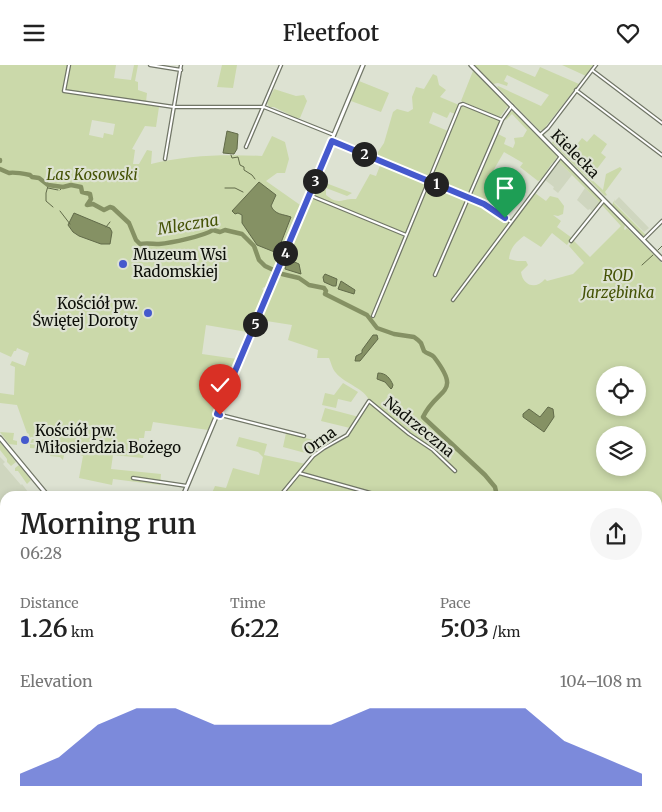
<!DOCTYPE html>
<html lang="en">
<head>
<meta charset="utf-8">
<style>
	:root { --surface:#fff; --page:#f6f6f6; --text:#222; --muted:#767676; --accent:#4559cd }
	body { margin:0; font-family:Merriweather,serif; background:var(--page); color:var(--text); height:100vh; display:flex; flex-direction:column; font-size:19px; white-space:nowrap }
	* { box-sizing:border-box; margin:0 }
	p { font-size:16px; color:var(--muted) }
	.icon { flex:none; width:28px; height:28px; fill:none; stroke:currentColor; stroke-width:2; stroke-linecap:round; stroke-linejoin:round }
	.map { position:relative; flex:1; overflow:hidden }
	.panel { position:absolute; left:0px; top:426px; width:662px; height:321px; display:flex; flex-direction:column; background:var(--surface); border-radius:15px 15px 0 0; box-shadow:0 2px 8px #0003 }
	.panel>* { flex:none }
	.buttons { position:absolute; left:596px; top:301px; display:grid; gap:10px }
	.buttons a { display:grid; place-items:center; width:50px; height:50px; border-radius:50%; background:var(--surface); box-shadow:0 2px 8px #0003; font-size:25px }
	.pin { position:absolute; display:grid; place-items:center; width:42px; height:42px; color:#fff; margin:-51px -21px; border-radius:50% 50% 50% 0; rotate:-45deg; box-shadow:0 0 5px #0007 }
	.pin .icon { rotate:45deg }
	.km { position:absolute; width:25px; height:25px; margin:-12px; border-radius:50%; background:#222; color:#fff; font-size:14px; line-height:25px; text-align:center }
	.round { display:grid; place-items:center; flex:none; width:52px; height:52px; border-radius:26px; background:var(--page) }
	.overview { display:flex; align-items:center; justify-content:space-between; height:85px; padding:0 20px }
	h1 { font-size:28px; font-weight:600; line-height:38px }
	.metrics { display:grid; grid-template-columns:repeat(3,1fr); gap:8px; height:85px; padding:5px 20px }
	.metrics div { display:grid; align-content:center }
	.metrics b { font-size:25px; font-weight:600 }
	.metrics small { font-size:14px; font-weight:400 }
	.metrics p { font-size:14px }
	.chart { height:140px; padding:10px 20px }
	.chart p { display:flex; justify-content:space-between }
	.chart svg { width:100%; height:90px; margin-top:5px; fill:var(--accent); opacity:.7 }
	header { display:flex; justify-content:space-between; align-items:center; height:65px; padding:0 20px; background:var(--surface); font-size:22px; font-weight:600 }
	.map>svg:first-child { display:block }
	.built { fill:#cfd6bf }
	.green { fill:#cbd9aa; fill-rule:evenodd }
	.water { fill:#859164; stroke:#616a49 }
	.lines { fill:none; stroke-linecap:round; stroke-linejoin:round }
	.stream { stroke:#616a49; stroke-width:1 }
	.river { stroke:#859164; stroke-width:4.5 }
	.street-casing { stroke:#717667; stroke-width:4.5 }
	.secondary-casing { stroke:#717667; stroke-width:5.5 }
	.street { stroke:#fff; stroke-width:2 }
	.secondary { stroke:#fff; stroke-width:3 }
	.route-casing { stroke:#fff; stroke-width:10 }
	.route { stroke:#4559cd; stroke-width:6 }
	.poi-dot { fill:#4559cd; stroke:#dde2d2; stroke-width:2 }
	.labels { text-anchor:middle; stroke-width:4.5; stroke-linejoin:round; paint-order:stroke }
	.street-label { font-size:15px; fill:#0d0f09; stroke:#dde2d2 }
	.park-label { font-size:15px; font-style:italic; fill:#445205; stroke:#dde2d2 }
	.poi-label { font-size:15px; fill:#0d0f09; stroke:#dde2d2; text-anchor:start }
	.water-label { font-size:16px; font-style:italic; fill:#455306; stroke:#dde2d2 }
</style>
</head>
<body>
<header><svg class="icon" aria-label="menu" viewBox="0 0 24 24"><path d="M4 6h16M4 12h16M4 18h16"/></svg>Fleetfoot<svg class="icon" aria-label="heart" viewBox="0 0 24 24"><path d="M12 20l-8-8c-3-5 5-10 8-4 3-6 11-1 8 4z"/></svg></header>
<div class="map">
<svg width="662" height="747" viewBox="0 0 662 747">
	<rect width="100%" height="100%" fill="#dde2d2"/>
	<path class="built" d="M 559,97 L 572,110 L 558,128 L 553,124 L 554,122 L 545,115 Z
		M 585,123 L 599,137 L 592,146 L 590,144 L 588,145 L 577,135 Z
		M 619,132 L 649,163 L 644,167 L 614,137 Z
		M 0,392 L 5,397 L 3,399 L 21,420 L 22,419 L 31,431 L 5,431 L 5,614 L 0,613 Z"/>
	<path class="green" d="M 0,0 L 116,0 L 114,13 L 131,15 L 134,0 L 138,0 L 135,16 L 138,17 L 138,25 L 147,28 L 146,37 L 132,35 L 132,37 L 159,42 L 156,62 L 145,61 L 132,84 L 135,85 L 133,99 L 139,99 L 147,85 L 152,86 L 151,99 C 186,90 226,89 262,91 L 272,71 L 285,77 L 289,94 L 285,108 L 277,108 L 266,116 L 303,142 L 308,131 L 406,171 L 429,118 L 488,142 L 511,159 L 535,128 L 546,136 L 550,131 L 558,133 L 564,141 L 563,149 L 558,151 L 553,150 L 561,156 L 557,162 L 572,173 L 567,180 L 552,168 L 541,182 L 524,171 C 516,177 510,183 509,194 L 517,196 L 526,196 L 528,200 L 521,207 C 523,221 536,225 545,214 L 547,216 L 573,209 L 584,198 L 569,181 L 573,175 L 590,192 L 621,161 L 601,139 L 604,138 L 625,160 L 624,164 L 625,165 L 627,163 L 662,198 L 662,444 L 660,445 L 659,448 L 661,449 L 662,453 L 662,500 L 658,500 L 658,431 L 281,431 L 315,391 L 348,371 L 370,337 C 365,323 345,319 336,308 C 332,304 331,297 329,293 L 317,293 L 318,285 L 288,275 L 292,260 L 260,255 L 276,217 L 278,208 L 274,207 L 268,223 L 264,222 L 262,224 L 266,228 L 247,274 L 247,267 L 206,260 L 202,289 L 237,294 L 208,365 L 153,357 L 151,366 L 145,366 L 144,373 L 139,373 L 139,379 L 151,381 L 151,387 L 144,386 L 143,393 L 113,390 L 111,404 L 161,409 L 160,420 L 113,414 L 112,420 L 79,413 L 83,391 L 65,385 L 63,395 L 60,392 L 50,391 L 51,370 L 42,370 L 41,373 L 31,372 L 28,375 L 29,369 L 27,368 L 17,340 L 0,338 L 0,328 L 14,330 L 15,302 L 10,300 L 12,296 L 25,301 L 29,288 L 17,283 L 16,286 L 14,286 L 11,292 L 0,287 ZM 92,55 L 115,59 L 113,70 L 104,68 L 103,73 L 89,70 ZM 605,310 L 638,310 L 638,342 L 605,342 ZM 605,370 L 638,370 L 638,402 L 605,402 Z
		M 222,0 L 237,0 L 233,23 L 217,22 Z
		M 474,0 L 507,0 L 535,12 L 540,2 L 579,19 L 543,65 L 539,65 L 497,22 L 498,21 L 541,41 L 549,30 L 507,10 L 504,16 L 508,18 L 507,21 L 498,18 L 493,19 Z
		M 562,0 L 594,0 L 586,11 Z
		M 473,6 L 508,41 L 500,52 L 461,36 Z
		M 433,9 L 437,11 L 439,20 L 446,25 L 440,32 L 459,40 L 455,49 L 450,47 L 447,53 L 433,47 L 429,58 L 448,66 L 428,114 L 381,96 L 378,92 L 378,87 L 384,78 L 393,47 L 397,44 L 408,47 L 413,44 L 412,32 L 416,22 L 424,24 Z
		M 359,16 L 389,28 L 381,47 L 351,36 Z
		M 274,24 L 296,31 L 304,30 L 307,36 L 300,53 L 296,53 L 274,42 L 269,42 L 267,38 Z
		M 464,41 L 501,55 L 468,131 L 431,115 L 461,42 Z
		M 513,46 L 557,91 C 556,96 552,97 550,101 C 547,105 544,113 538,116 L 520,102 L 523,98 L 504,87 L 493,106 L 511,114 L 491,141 L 471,133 L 498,69 L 506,73 L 504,79 L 513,83 L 515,78 L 514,73 L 523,72 L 527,65 L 512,49 L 506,55 L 504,53 L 509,47 Z
		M 594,69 L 607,79 L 601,88 L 606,92 L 590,113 L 603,125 L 606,109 L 620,102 L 622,104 L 605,127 L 607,130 L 605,131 L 552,78 L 553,76 L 568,91 L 582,73 L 587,77 Z
		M 559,95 L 562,95 L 601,135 L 596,142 L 595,142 L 599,137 L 559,97 L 544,114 Z
		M 381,98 L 427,116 L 406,169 L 312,130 L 318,115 L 352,128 L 347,131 L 326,123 L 326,130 C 339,141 342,133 356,134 L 370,109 L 376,111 Z
		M 615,134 L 614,138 L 646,170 L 643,171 L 612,140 Z
		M 343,318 L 358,327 L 351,337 L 338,334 L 336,343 L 322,340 L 325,328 L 334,330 Z
		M 325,343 L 359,352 L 350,363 L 321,356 Z
		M 0,367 L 14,368 L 13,375 L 17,376 L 17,380 L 9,379 Z
		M 286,368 L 329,379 L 330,379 L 313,390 L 283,382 Z
		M 239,372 L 267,379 L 264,390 L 306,399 L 278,431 L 256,428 L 254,431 L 206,431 L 206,428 L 212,428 L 215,421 L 226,423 L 233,403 L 259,410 L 263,392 L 258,387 L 236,381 Z
		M 32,374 L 49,375 L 49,384 L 30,383 L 30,379 L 42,381 L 41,377 L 30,378 Z
		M 0,377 L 16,397 L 11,401 L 7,397 L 7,394 L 0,385 Z
		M 19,400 L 31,415 L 27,419 L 18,406 L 15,406 L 15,403 Z
		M 658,536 L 662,539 L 662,695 L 660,695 L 660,699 L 662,700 L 660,734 L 658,733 Z
		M 0,650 L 5,650 L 5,697 L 0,696 Z
		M 662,740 L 661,742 L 662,742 L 662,747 L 377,747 L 379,742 L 648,742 L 648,744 L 651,744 L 650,743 L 657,743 L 658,741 Z
		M 293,743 L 326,743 L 324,747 L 304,747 Z"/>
	<path class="water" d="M 227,66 L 238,69 L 237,84 L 234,89 L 223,88 Z
		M 259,117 L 276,130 L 271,141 C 275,150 283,149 291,152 L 277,188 L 257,180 L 242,158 L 242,150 L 238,148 L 235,149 L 232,146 Z
		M 74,148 L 110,163 L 112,167 L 110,179 L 101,179 L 79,171 L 73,167 L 68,160 Z
		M 288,194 L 299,199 L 301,209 L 285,204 Z
		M 325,209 L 337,214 L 336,221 L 333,221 L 324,217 L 323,212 Z
		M 341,216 L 355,225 L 354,229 L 338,224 Z
		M 373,270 L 377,270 L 378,274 L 360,296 L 355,296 L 356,291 L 362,288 L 362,285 Z
		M 378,308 C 386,308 390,313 393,320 L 392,323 L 391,324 L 385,317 L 377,314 Z
		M 548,342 L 553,344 L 554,352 L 544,367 L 523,352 L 523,349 L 529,344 L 540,352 Z"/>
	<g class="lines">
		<path class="stream" d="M 231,90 L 232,93 L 238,92 L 240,100 L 244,102 L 244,105 L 252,110 L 255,114
			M 48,121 L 46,128 L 46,136 L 53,142
			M 48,123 L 58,125
			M 225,123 L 235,123 L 243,127
			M 60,125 L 63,122
			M 60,146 L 70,159
			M 106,162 L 110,157
			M 658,185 L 662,181
			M 642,200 L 653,190"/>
		<path class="river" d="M 0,95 L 0,96
			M 0,104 L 9,108 C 12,107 25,109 30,110 L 32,112 L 39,113 L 48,120 L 63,122 L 71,120 L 81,122 L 82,127 L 90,129 L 91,134 L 87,140 L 93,139 L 104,145 L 110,142 L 113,143 L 129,158 L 136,175 L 140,179 C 147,178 153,179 159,179 C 171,178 204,171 213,165 L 220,167 L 225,165 L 242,169 L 254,181 L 259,195 L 265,201 L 282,209 L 299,213 L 309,220 L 324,223 L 326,226 L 325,229 L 367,250 L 377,263 L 394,269 L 414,272 L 418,275 L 421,278 L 424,286 C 427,289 432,289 434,292 C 463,330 437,322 423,352 L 485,410 L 495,422 L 497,431
			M 589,742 L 589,747"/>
		<defs>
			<path id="street" d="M 69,0 L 64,26 L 174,42 L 264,42 L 334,70
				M 150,0 L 181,5
				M 592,5 L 662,58
				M 576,25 L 662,90
				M 540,70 L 548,63 L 596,0
				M 332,76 L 484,139 L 511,157
				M 246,82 L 281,0
				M 165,94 L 181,0
				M 309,130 L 406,170
				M 644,174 L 662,156
				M 571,176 L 604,135
				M 435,210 L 502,55 L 512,41
				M 453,235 L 561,91
				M 373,251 L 460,40 L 463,39 L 502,55
				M 217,349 L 304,371
				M 299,408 L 381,431
				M 133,413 L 187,421
				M 280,431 L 313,391 L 324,383 L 347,370 L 369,336 L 409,369 L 433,385 L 455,406
				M 0,469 L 5,469
				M 325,746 L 327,747
				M 64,747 L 64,742
				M 376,747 L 378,742
				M 616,747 L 643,746 L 662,743"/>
			<path id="secondary" d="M 471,0 L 662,194
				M 0,373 L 48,431
				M 183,431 L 363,0
				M 230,742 L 234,747
				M 118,747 L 122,742"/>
		</defs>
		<use href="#street" class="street-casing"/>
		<use href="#secondary" class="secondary-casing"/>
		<use href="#street" class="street"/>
		<use href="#secondary" class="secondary"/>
	</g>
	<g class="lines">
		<defs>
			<path id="route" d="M 220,350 L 217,349 L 332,76 L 484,139 L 505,153"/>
		</defs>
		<use href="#route" class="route-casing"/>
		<use href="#route" class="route"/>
	</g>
	<g class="poi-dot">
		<circle cx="123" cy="199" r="5"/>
		<circle cx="148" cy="248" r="5"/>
		<circle cx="25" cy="375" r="5"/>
	</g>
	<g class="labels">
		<g class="street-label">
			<text transform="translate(575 89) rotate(45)" y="5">Kielecka</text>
			<text transform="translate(419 362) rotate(39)" y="5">Nadrzeczna</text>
			<text transform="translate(320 376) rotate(-36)" y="5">Orna</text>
		</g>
		<g class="park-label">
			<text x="92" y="115">Las Kosowski</text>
			<text x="618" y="216">ROD<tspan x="618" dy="17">Jarzębinka</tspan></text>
		</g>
		<g class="poi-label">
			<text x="133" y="195">Muzeum Wsi<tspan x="133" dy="17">Radomskiej</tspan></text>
			<text x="138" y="244" text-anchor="end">Kościół pw.<tspan x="138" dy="17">Świętej Doroty</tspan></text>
			<text x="35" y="371">Kościół pw.<tspan x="35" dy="17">Miłosierdzia Bożego</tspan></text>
		</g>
		<g class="water-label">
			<text transform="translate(188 159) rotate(-9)" y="6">Mleczna</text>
		</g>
	</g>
</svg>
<div class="buttons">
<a><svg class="icon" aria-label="locate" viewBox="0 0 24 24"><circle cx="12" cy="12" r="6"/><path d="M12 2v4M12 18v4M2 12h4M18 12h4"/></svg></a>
<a><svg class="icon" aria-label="layers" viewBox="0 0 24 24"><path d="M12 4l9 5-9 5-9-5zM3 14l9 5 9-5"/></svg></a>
</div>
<div class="pin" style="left:505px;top:153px;background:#1e9e55"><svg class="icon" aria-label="arrive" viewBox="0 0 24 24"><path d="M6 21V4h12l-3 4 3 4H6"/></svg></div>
<div class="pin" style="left:220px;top:350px;background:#d93025"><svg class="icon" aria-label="check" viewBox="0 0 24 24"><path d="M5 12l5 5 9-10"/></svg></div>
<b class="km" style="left:436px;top:119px">1</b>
<b class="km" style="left:364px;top:89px">2</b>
<b class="km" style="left:315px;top:116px">3</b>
<b class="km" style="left:285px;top:188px">4</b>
<b class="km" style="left:255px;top:259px">5</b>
<section class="panel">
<div class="overview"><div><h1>Morning run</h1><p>06:28</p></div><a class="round"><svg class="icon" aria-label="share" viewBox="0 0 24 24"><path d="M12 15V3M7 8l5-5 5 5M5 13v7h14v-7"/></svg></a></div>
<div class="metrics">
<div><p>Distance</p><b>1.26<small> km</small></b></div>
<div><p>Time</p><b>6:22</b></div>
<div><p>Pace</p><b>5:03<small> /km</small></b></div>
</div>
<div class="chart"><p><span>Elevation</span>104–108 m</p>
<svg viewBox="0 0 160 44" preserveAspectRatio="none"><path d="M0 44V38L10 30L20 14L30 6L40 6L50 14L60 14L70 14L80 14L90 6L100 6L110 6L120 6L130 6L140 22L150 30L160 38V44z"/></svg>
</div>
</section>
</div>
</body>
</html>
